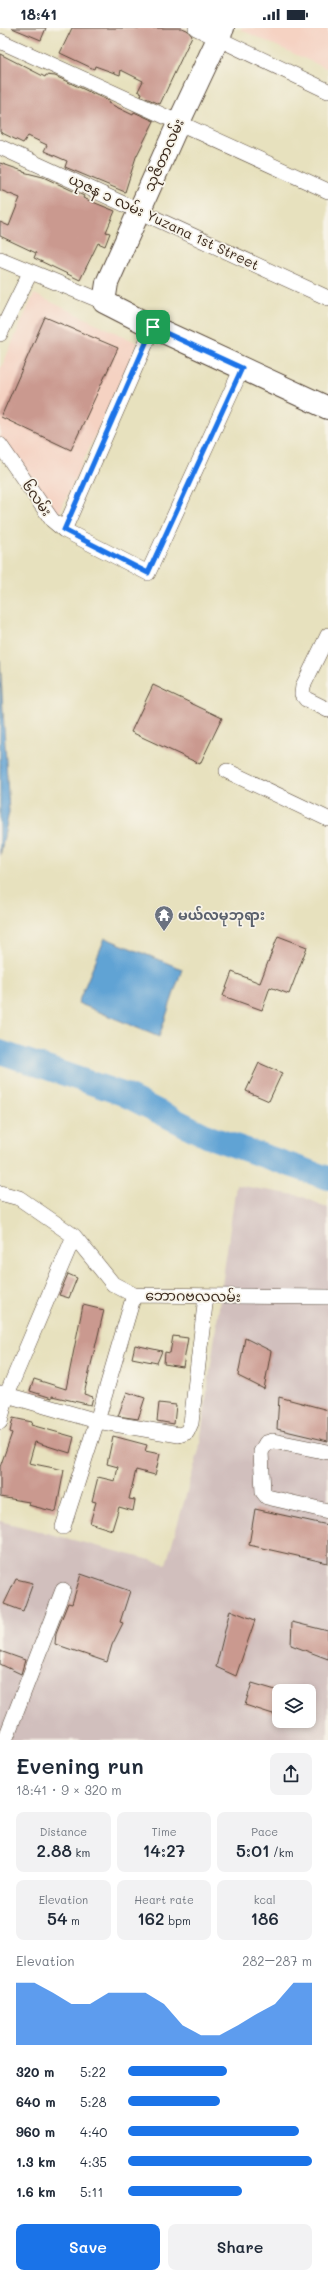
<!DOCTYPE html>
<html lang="en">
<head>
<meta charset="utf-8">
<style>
	:root { --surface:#fff; --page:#f2f2f3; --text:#1f2937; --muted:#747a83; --accent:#1a73e8 }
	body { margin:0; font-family:Mali,"Noto Sans Myanmar",sans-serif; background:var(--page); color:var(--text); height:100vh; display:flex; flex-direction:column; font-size:15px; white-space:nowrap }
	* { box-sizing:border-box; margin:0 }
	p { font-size:13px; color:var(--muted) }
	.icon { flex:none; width:22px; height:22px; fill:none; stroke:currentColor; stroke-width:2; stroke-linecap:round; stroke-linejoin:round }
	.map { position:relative; height:1712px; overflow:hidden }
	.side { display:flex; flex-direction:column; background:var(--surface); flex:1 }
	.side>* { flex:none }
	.tools { position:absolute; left:272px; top:1656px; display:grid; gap:8px }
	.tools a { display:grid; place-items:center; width:44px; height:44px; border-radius:8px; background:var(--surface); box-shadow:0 2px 6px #0003; font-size:20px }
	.pin { position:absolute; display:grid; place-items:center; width:34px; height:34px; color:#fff; margin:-17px; border-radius:8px; box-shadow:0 2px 6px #0006 }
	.round { display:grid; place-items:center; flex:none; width:42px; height:42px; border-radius:8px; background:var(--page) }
	.overview { display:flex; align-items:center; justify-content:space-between; height:68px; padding:0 16px }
	h1 { font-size:22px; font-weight:600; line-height:30px }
	.stats { display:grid; grid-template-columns:repeat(3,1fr); gap:6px; height:68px; padding:4px 16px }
	.stats div { display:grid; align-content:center; border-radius:8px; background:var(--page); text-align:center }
	.stats b { font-size:17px; font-weight:600 }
	.stats small { font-size:11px; font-weight:400 }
	.stats p { font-size:11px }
	.chart { height:112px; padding:8px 16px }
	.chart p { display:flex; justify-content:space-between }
	.chart svg { width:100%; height:72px; margin-top:4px; fill:var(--accent); opacity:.7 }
	.primary-button { display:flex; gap:8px; margin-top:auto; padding:8px 16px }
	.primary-button a { flex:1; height:46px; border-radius:8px; background:var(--accent); color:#fff; font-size:16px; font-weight:600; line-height:46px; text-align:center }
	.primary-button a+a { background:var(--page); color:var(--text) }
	ul { padding:0 16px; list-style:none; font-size:13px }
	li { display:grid; grid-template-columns:64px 48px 1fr; align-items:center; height:30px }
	li i { height:10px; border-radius:5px; background:var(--accent) }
	.status { display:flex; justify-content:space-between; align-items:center; height:28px; padding:0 20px; background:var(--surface); direction:ltr }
	.status svg { height:11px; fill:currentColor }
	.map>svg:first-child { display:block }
	.built { fill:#f5d2c2 }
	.industrial { fill:#d1bfbd; fill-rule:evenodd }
	.water { fill:#60a3d4; stroke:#4e6679 }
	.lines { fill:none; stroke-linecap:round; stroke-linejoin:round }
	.river { stroke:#60a3d4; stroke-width:24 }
	.building { fill:#ca998f }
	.minor-casing { stroke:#554536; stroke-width:16 }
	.secondary-casing { stroke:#554536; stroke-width:24 }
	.minor { stroke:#fff; stroke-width:15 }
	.secondary { stroke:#fff; stroke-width:22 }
	.route-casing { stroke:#fff; stroke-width:8 }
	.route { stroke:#1a73e8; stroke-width:5 }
	.labels { text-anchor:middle; stroke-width:3.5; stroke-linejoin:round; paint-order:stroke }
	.street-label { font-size:14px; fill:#3b2a1e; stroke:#f7f3e8 }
	.worship-label { font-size:14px; font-weight:bold; fill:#5b616d; stroke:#f7f3e8; text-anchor:start }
</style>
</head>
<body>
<div class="status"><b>18:41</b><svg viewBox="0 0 49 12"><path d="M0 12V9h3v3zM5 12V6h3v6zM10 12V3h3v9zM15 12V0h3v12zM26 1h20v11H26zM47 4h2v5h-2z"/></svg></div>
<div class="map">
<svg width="328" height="1712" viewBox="0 0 328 1712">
	<rect width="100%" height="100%" fill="#f7f3e8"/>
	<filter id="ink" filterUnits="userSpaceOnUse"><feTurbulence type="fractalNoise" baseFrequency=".025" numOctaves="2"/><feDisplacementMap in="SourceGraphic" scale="8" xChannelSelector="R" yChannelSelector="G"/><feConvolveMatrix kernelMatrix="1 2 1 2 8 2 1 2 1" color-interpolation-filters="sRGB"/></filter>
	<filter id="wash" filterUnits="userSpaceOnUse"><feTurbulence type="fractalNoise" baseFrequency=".012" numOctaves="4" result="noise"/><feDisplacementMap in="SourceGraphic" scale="16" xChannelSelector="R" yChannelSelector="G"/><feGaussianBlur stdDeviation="0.9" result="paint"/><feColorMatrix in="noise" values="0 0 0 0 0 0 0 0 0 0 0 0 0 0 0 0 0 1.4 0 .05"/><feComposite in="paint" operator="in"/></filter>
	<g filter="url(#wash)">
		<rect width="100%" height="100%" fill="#e7e1be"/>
		<path class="built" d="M 242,0 L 328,0 L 328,41 L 241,2 Z
			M 34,266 L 138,315 L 57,490 L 0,409 L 0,342 Z"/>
		<path class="industrial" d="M 236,1157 L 301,1168 L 328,1180 L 328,1712 L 0,1712 L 0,1493 L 166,1536 L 199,1422 ZM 279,1663 L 309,1663 L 309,1693 L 279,1693 Z"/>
		<path class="water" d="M 0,632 L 9,784 L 0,828 Z
			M 105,910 L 182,941 L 159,1009 L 78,975 Z"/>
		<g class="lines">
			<path class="river" d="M 0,1024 L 123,1066 L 209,1109 L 328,1150"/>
		</g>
		<g id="blocks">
			<path class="building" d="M 12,0 L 46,0 L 41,12 Z
				M 72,0 L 182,0 L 187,2 L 192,8 L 160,76 L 141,68 L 142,65 L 138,63 L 143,53 L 121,42 L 120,47 L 95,38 L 94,41 L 60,25 Z
				M 0,26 L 45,49 L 46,47 L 55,48 L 109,73 L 108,75 L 133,87 L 134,84 L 154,93 L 136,129 L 125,164 L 65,139 L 67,133 L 44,123 L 47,117 L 28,108 L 23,115 L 0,104 Z
				M 0,135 L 23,143 L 23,144 L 43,149 L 84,168 L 83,170 L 115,183 L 106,204 L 110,205 L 105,218 L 98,215 L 80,252 L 34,230 L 36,225 L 0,208 L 0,194 L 9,198 L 20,170 L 0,162 Z
				M 45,289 L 118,320 L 71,422 L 1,389 Z
				M 153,657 L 222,690 L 200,736 L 131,704 Z
				M 278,908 L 307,919 L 289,966 L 270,959 L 262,982 L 223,968 L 232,944 L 260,955 Z
				M 259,1035 L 282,1045 L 269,1073 L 246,1063 Z
				M 68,1246 L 77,1250 L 69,1270 L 59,1267 Z
				M 83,1277 L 104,1282 L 84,1366 L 93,1369 L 91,1377 L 52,1368 L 52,1370 L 30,1363 L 34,1351 L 66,1361 Z
				M 173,1308 L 188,1310 L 183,1339 L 164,1336 L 165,1324 L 170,1325 Z
				M 245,1310 L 271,1323 L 264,1361 L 238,1348 Z
				M 135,1317 L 162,1323 L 157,1335 L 132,1330 Z
				M 127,1364 L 145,1370 L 138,1391 L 118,1388 Z
				M 279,1369 L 328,1382 L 328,1413 L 277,1401 Z
				M 159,1375 L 176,1377 L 174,1396 L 157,1393 Z
				M 13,1390 L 32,1394 L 31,1397 L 74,1409 L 70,1425 L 35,1414 L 29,1435 L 64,1442 L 56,1484 L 28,1477 L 29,1474 L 0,1469 L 0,1439 L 12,1405 L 10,1404 Z
				M 113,1408 L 147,1417 L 145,1423 L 160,1426 L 155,1447 L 136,1442 L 129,1471 L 135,1472 L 133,1483 L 119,1479 L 112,1502 L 90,1495 L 96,1474 L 92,1473 L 98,1449 L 115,1453 L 118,1439 L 107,1436 Z
				M 255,1481 L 328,1497 L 328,1535 L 249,1517 Z
				M 81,1546 L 130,1563 L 120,1594 L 123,1595 L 112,1617 L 107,1634 L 55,1616 L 56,1605 L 68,1575 L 72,1576 Z
				M 16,1551 L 33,1555 L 23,1583 L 4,1576 Z
				M 230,1582 L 255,1592 L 236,1648 L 216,1639 Z
				M 292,1594 L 328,1603 L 328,1631 L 291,1617 Z
				M 0,1623 L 25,1632 L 21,1646 L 0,1636 Z
				M 252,1655 L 279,1663 L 279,1688 L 245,1677 Z"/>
		</g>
	</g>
	<g filter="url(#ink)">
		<use href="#blocks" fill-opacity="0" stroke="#554536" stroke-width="1"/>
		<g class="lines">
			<defs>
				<path id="minor" d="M 196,0 L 328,63
					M 0,13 L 328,163
					M 0,119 L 328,270
					M 0,231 L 104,274
					M 0,306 L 30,245
					M 0,417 L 52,492 L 64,502 L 148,545 L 242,340
					M 64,502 L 153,299
					M 328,607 L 303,658 L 302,666 L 306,671 L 328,682
					M 227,743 L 328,791
					M 0,1165 L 19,1170 L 74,1208 L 113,1256 L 134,1267 L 328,1269
					M 0,1365 L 97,1393 L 179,1407 L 187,1404 L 191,1395 L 206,1268
					M 0,1394 L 7,1366 L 74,1208
					M 328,1424 L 273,1413 L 266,1415 L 261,1424 L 263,1464 L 267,1469 L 328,1483
					M 63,1499 L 97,1393 L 134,1267
					M 5,1712 L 63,1562"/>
				<path id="secondary" d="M 223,0 L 178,96 L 107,255 L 104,274 L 153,299 L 328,380"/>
			</defs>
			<use href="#minor" class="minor-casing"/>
			<use href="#secondary" class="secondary-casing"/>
			<use href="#minor" class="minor"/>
			<use href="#secondary" class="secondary"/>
		</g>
	</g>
	<g class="lines" filter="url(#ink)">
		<defs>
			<path id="route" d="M 153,299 L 242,340 L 148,545 L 64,502 Z"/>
		</defs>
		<use href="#route" class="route-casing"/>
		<use href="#route" class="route"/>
	</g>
	<defs>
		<symbol id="temple-pin" viewBox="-11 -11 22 30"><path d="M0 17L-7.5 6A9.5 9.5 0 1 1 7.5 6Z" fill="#6b7280" stroke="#f7f3e8"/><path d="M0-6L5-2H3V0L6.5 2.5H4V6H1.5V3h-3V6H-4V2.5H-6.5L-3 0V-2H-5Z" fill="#fff"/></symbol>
	</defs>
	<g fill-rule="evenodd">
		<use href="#temple-pin" x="153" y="876" width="22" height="30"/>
	</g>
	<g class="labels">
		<g class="street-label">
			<text transform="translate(164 127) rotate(-66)" y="5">သုဇိတာလမ်း</text>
			<text transform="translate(164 194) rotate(25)" y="5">ယုဇန ၁ လမ်း Yuzana 1st Street</text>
			<text transform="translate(37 470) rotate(55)" y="5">၆လမ်း</text>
			<text transform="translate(193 1268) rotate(1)" y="5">ဘောဂဗလလမ်း</text>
		</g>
		<g class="worship-label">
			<text x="178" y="892">မယ်လမုဘုရား</text>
		</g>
	</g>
</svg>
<div class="tools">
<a><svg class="icon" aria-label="layers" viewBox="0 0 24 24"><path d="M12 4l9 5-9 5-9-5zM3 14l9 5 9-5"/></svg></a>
</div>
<div class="pin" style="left:153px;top:299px;background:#1e9e55"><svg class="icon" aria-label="arrive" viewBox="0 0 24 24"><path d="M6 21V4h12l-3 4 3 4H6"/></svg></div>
</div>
<section class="side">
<div class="overview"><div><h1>Evening run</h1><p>18:41 · 9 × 320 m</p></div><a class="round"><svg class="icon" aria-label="share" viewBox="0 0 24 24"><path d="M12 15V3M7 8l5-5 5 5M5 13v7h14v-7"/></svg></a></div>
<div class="stats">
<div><p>Distance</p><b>2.88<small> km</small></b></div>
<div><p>Time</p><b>14:27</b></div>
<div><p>Pace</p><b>5:01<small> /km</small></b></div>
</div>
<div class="stats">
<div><p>Elevation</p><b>54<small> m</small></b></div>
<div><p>Heart rate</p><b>162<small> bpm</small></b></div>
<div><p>kcal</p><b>186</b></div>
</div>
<div class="chart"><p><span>Elevation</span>282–287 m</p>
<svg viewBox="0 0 160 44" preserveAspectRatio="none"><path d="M0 44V6L10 6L20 12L30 19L40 19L50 12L60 12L70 12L80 19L90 32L100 38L110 38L120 32L130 25L140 19L150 6L160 6V44z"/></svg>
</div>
<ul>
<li><b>320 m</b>5:22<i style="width:54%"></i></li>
<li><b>640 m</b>5:28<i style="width:50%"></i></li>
<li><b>960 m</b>4:40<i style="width:93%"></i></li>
<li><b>1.3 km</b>4:35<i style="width:100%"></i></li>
<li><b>1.6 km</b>5:11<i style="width:62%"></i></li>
</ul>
<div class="primary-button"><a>Save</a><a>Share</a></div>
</section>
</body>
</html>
